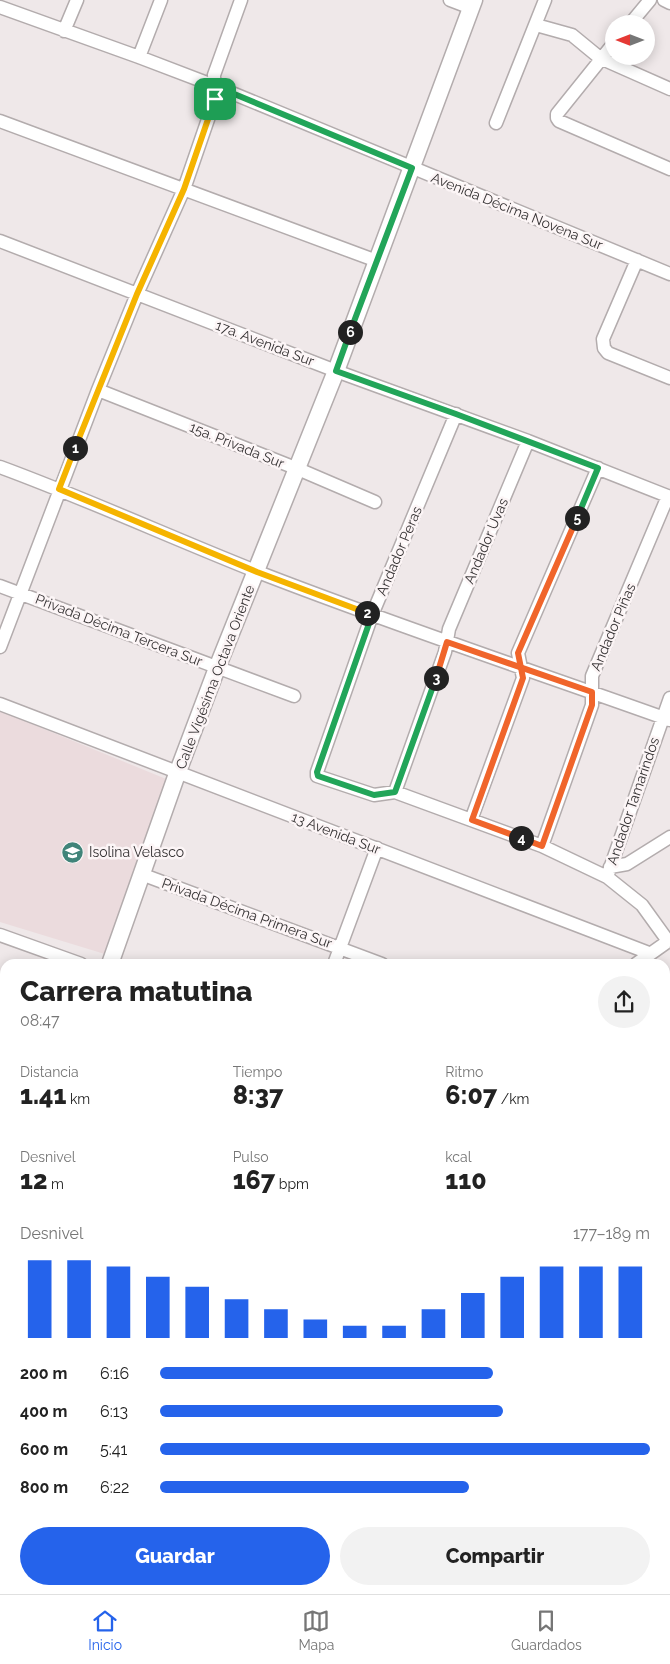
<!DOCTYPE html>
<html lang="es">
<head>
<meta charset="utf-8">
<style>
	:root { --surface:#fff; --page:#f2f2f2; --text:#222; --muted:#767676; --line:#e0e0e0; --accent:#2563eb }
	body { margin:0; font-family:Raleway,sans-serif; background:var(--page); color:var(--text); height:100vh; display:flex; flex-direction:column; font-size:19px; white-space:nowrap }
	* { box-sizing:border-box; margin:0 }
	p { font-size:16px; color:var(--muted) }
	.icon { flex:none; width:28px; height:28px; fill:none; stroke:currentColor; stroke-width:2; stroke-linecap:round; stroke-linejoin:round }
	.map { position:relative; flex:1; overflow:hidden }
	.details { position:absolute; left:0px; top:959px; width:670px; height:636px; display:flex; flex-direction:column; background:var(--surface); border-radius:15px 15px 0 0; box-shadow:0 2px 12px #0003 }
	.details>* { flex:none }
	.needle { width:32px; rotate:270deg }
	.fabs { position:absolute; left:605px; top:15px; display:grid; gap:10px }
	.fabs a { display:grid; place-items:center; width:50px; height:50px; border-radius:50%; background:var(--surface); box-shadow:0 2px 12px #0003; font-size:25px }
	.pin { position:absolute; display:grid; place-items:center; width:42px; height:42px; color:#fff; margin:-21px; border-radius:10px; box-shadow:0 2px 8px #0006 }
	.km { position:absolute; width:25px; height:25px; margin:-12px; border-radius:50%; background:#222; color:#fff; font-size:14px; line-height:25px; text-align:center }
	.round { display:grid; place-items:center; flex:none; width:52px; height:52px; border-radius:26px; background:var(--page) }
	.head { display:flex; align-items:center; justify-content:space-between; height:85px; padding:0 20px }
	h1 { font-size:28px; font-weight:800; line-height:38px }
	.stats { display:grid; grid-template-columns:repeat(3,1fr); gap:8px; height:85px; padding:5px 20px }
	.stats div { display:grid; align-content:center }
	.stats b { font-size:25px; font-weight:800 }
	.stats small { font-size:14px; font-weight:400 }
	.stats p { font-size:14px }
	.chart { height:140px; padding:10px 20px }
	.chart p { display:flex; justify-content:space-between }
	.chart svg { width:100%; height:90px; margin-top:5px; stroke:var(--accent); stroke-width:6 }
	.button { display:flex; gap:10px; margin-top:auto; padding:10px 20px }
	.button a { flex:1; height:58px; border-radius:30px; background:var(--accent); color:#fff; font-size:20px; font-weight:800; line-height:58px; text-align:center }
	.button a+a { background:var(--page); color:var(--text) }
	ul { padding:0 20px; list-style:none; font-size:16px }
	li { display:grid; grid-template-columns:80px 60px 1fr; align-items:center; height:38px }
	li i { height:12px; border-radius:6px; background:var(--accent) }
	.tabs { display:flex; justify-content:space-around; align-items:center; height:70px; border-top:1px solid var(--line); background:var(--surface); font-size:14px; color:var(--muted) }
	.tabs a { display:grid; justify-items:center; gap:2px }
	.tabs .active { color:var(--accent) }
	.map>svg:first-child { display:block }
	.built { fill:#ebdbdd }
	.park { fill:url(#park-dots) }
	.lines { fill:none; stroke-linecap:round; stroke-linejoin:round }
	.stream { stroke:#c7b2f6; stroke-width:4 }
	.minor-casing { stroke:#b3acad; stroke-width:15 }
	.major-casing { stroke:#b3acad; stroke-width:19 }
	.minor { stroke:#fff; stroke-width:12 }
	.major { stroke:#fff; stroke-width:16 }
	.split-1-casing { stroke:#fff; stroke-width:10 }
	.split-2-casing { stroke:#fff; stroke-width:10 }
	.split-3-casing { stroke:#fff; stroke-width:10 }
	.split-4-casing { stroke:#fff; stroke-width:10 }
	.split-5-casing { stroke:#fff; stroke-width:10 }
	.split-6-casing { stroke:#fff; stroke-width:10 }
	.split-7-casing { stroke:#fff; stroke-width:10 }
	.split-1 { stroke:#f5b400; stroke-width:6 }
	.split-2 { stroke:#f5b400; stroke-width:6 }
	.split-3 { stroke:#22a559; stroke-width:6 }
	.split-4 { stroke:#f0652b; stroke-width:6 }
	.split-5 { stroke:#f0652b; stroke-width:6 }
	.split-6 { stroke:#22a559; stroke-width:6 }
	.split-7 { stroke:#22a559; stroke-width:6 }
	.labels { text-anchor:middle; stroke-width:5; stroke-linejoin:round; paint-order:stroke }
	.street-label { font-size:14px; fill:#353233; stroke:#fcf5f6 }
	.poi-label { font-size:14px; fill:#353233; stroke:#fcf5f6; text-anchor:start }
</style>
</head>
<body>
<div class="map">
<svg width="670" height="1594" viewBox="0 0 670 1594">
	<defs>
		<pattern id="park-dots" width="8" height="8" patternUnits="userSpaceOnUse" patternTransform="scale(1.25)"><rect width="8" height="8" fill="#e4bf87"/><path d="M2 2h.1M6 6h.1" fill="none" stroke="#ba9c6f" stroke-width="1.8" stroke-linecap="round"/></pattern>
	</defs>
	<rect width="100%" height="100%" fill="#efe8e9"/>
	<path class="built" d="M 0,711 L 171,781 L 108,955 L 0,922 Z"/>
	<path class="park" d="M 0,1209 L 5,1209 L 5,1237 L 0,1235 Z"/>
	<g class="lines">
		<path class="stream" d="M 665,1011 L 670,1010"/>
		<defs>
			<path id="minor" d="M 450,0 L 471,8
				M 664,0 L 670,3
				M 0,7 L 139,57 L 215,86 L 670,274
				M 630,24 L 650,0
				M 536,25 L 572,35 L 600,58 L 670,89
				M 64,31 L 77,0
				M 614,43 L 557,114 L 557,118 L 559,121 L 670,169
				M 139,57 L 161,0
				M 0,121 L 377,261
				M 496,123 L 545,0
				M 0,241 L 336,371 L 528,441 L 670,497
				M 637,260 L 603,339 L 604,348 L 608,353 L 670,378
				M 98,390 L 298,469 L 375,502
				M 456,414 L 372,615 L 317,772 L 317,776 L 374,795 L 395,792 L 542,846 L 607,877 L 642,905 L 668,941
				M 0,467 C 87,499 172,538 258,572 C 394,625 533,671 670,720
				M 0,586 L 294,696
				M 0,647 L 98,390 L 137,294 L 184,189 L 215,99 L 214,75 L 241,0
				M 0,704 L 649,953
				M 395,792 L 445,652 L 449,629 L 528,441
				M 471,820 L 523,678 L 518,653 L 598,468
				M 542,846 L 592,705 L 592,676 L 668,496
				M 610,867 L 627,864 L 670,837
				M 141,874 L 382,964
				M 607,877 L 670,698
				M 0,935 L 81,964
				M 334,964 L 377,848
				M 636,964 L 670,940
				M 665,1042 L 670,1041
				M 0,1051 L 5,1053
				M 665,1214 L 670,1215
				M 665,1263 L 670,1227
				M 0,1283 L 5,1275
				M 665,1404 L 670,1404
				M 665,1489 L 670,1488
				M 0,1497 L 5,1497
				M 0,1547 L 5,1547
				M 303,1590 L 330,1594
				M 155,1594 L 155,1590
				M 343,1594 L 343,1590
				M 528,1594 L 528,1590"/>
			<path id="major" d="M 110,964 L 177,774 L 217,668 L 336,371 L 474,0
				M 665,1141 L 670,1140
				M 0,1188 L 5,1191
				M 0,1261 L 5,1262
				M 665,1532 L 670,1536
				M 665,1584 L 670,1588"/>
		</defs>
		<use href="#minor" class="minor-casing"/>
		<use href="#major" class="major-casing"/>
		<use href="#minor" class="minor"/>
		<use href="#major" class="major"/>
	</g>
	<g class="lines">
		<defs>
			<path id="split-1" d="M 75,448 L 137,294 L 184,189 L 215,99"/>
			<path id="split-2" d="M 75,448 L 59,489 L 257,572 L 367,613"/>
			<path id="split-3" d="M 367,613 L 372,615 L 317,772 L 318,776 L 374,795 L 395,792 L 436,678"/>
			<path id="split-4" d="M 436,678 L 447,642 L 592,692 L 592,705 L 542,846 L 521,838"/>
			<path id="split-5" d="M 521,838 L 472,820 L 523,678 L 518,653 L 577,518"/>
			<path id="split-6" d="M 350,332 L 336,371 L 456,414 L 598,468 L 577,518"/>
			<path id="split-7" d="M 215,99 L 215,86 L 412,168 L 350,332"/>
		</defs>
		<use href="#split-1" class="split-1-casing"/>
		<use href="#split-2" class="split-2-casing"/>
		<use href="#split-3" class="split-3-casing"/>
		<use href="#split-4" class="split-4-casing"/>
		<use href="#split-5" class="split-5-casing"/>
		<use href="#split-6" class="split-6-casing"/>
		<use href="#split-7" class="split-7-casing"/>
		<use href="#split-1" class="split-1"/>
		<use href="#split-2" class="split-2"/>
		<use href="#split-3" class="split-3"/>
		<use href="#split-4" class="split-4"/>
		<use href="#split-5" class="split-5"/>
		<use href="#split-6" class="split-6"/>
		<use href="#split-7" class="split-7"/>
	</g>
	<defs>
		<symbol id="school-disc" viewBox="-11 -11 22 22"><circle r="9.5" fill="#408479" stroke="#fcf5f6"/><path d="M0-5L7-2L0 1L-7-2ZM-4 1L0 2.5L4 1V4Q0 6-4 4Z" fill="#fff"/></symbol>
	</defs>
	<g fill-rule="evenodd">
		<use href="#school-disc" x="60" y="840" width="25" height="25"/>
	</g>
	<g class="labels">
		<g class="street-label">
			<text transform="translate(517 211) rotate(22)" y="5">Avenida Décima Novena Sur</text>
			<text transform="translate(265 343) rotate(21)" y="5">17a. Avenida Sur</text>
			<text transform="translate(237 445) rotate(22)" y="5">15a. Privada Sur</text>
			<text transform="translate(486 541) rotate(-67)" y="5">Andador Uvas</text>
			<text transform="translate(399 551) rotate(-67)" y="5">Andador Peras</text>
			<text transform="translate(613 627) rotate(-67)" y="5">Andador Piñas</text>
			<text transform="translate(119 630) rotate(21)" y="5">Privada Décima Tercera Sur</text>
			<text transform="translate(215 677) rotate(-69)" y="5">Calle Vigésima Octava Oriente</text>
			<text transform="translate(633 801) rotate(-71)" y="5">Andador Tamarindos</text>
			<text transform="translate(336 833) rotate(21)" y="5">13 Avenida Sur</text>
			<text transform="translate(247 913) rotate(20)" y="5">Privada Décima Primera Sur</text>
		</g>
		<g class="poi-label">
			<text x="89" y="857">Isolina Velasco</text>
		</g>
	</g>
</svg>
<div class="fabs">
<a><svg class="needle" viewBox="-14 -14 28 28"><path d="M0-13l5 13h-10z" fill="#e53935"/><path d="M0 13l5-13h-10z" fill="#767676"/></svg></a>
</div>
<div class="pin" style="left:215px;top:99px;background:#1e9e55"><svg class="icon" aria-label="arrive" viewBox="0 0 24 24"><path d="M6 21V4h12l-3 4 3 4H6"/></svg></div>
<b class="km" style="left:75px;top:448px">1</b>
<b class="km" style="left:367px;top:613px">2</b>
<b class="km" style="left:436px;top:678px">3</b>
<b class="km" style="left:521px;top:838px">4</b>
<b class="km" style="left:577px;top:518px">5</b>
<b class="km" style="left:350px;top:332px">6</b>
<section class="details">
<div class="head"><div><h1>Carrera matutina</h1><p>08:47</p></div><a class="round"><svg class="icon" aria-label="share" viewBox="0 0 24 24"><path d="M12 15V3M7 8l5-5 5 5M5 13v7h14v-7"/></svg></a></div>
<div class="stats">
<div><p>Distancia</p><b>1.41<small> km</small></b></div>
<div><p>Tiempo</p><b>8:37</b></div>
<div><p>Ritmo</p><b>6:07<small> /km</small></b></div>
</div>
<div class="stats">
<div><p>Desnivel</p><b>12<small> m</small></b></div>
<div><p>Pulso</p><b>167<small> bpm</small></b></div>
<div><p>kcal</p><b>110</b></div>
</div>
<div class="chart"><p><span>Desnivel</span>177–189 m</p>
<svg viewBox="0 0 160 44" preserveAspectRatio="none"><path d="M5 44V6M15 44V6M25 44V9M35 44V14M45 44V19M55 44V25M65 44V30M75 44V35M85 44V38M95 44V38M105 44V30M115 44V22M125 44V14M135 44V9M145 44V9M155 44V9"/></svg>
</div>
<ul>
<li><b>200 m</b>6:16<i style="width:68%"></i></li>
<li><b>400 m</b>6:13<i style="width:70%"></i></li>
<li><b>600 m</b>5:41<i style="width:100%"></i></li>
<li><b>800 m</b>6:22<i style="width:63%"></i></li>
</ul>
<div class="button"><a>Guardar</a><a>Compartir</a></div>
</section>
</div>
<nav class="tabs">
<a class="active"><svg class="icon" aria-label="home" viewBox="0 0 24 24"><path d="M3 11l9-7 9 7M6 9v11h12V9"/></svg>Inicio</a>
<a><svg class="icon" aria-label="map" viewBox="0 0 24 24"><path d="M3 6l6-2 6 2 6-2v14l-6 2-6-2-6 2zM9 4v14M15 6v14"/></svg>Mapa</a>
<a><svg class="icon" aria-label="saved" viewBox="0 0 24 24"><path d="M7 4h10v16l-5-4-5 4z"/></svg>Guardados</a>
</nav>
</body>
</html>
